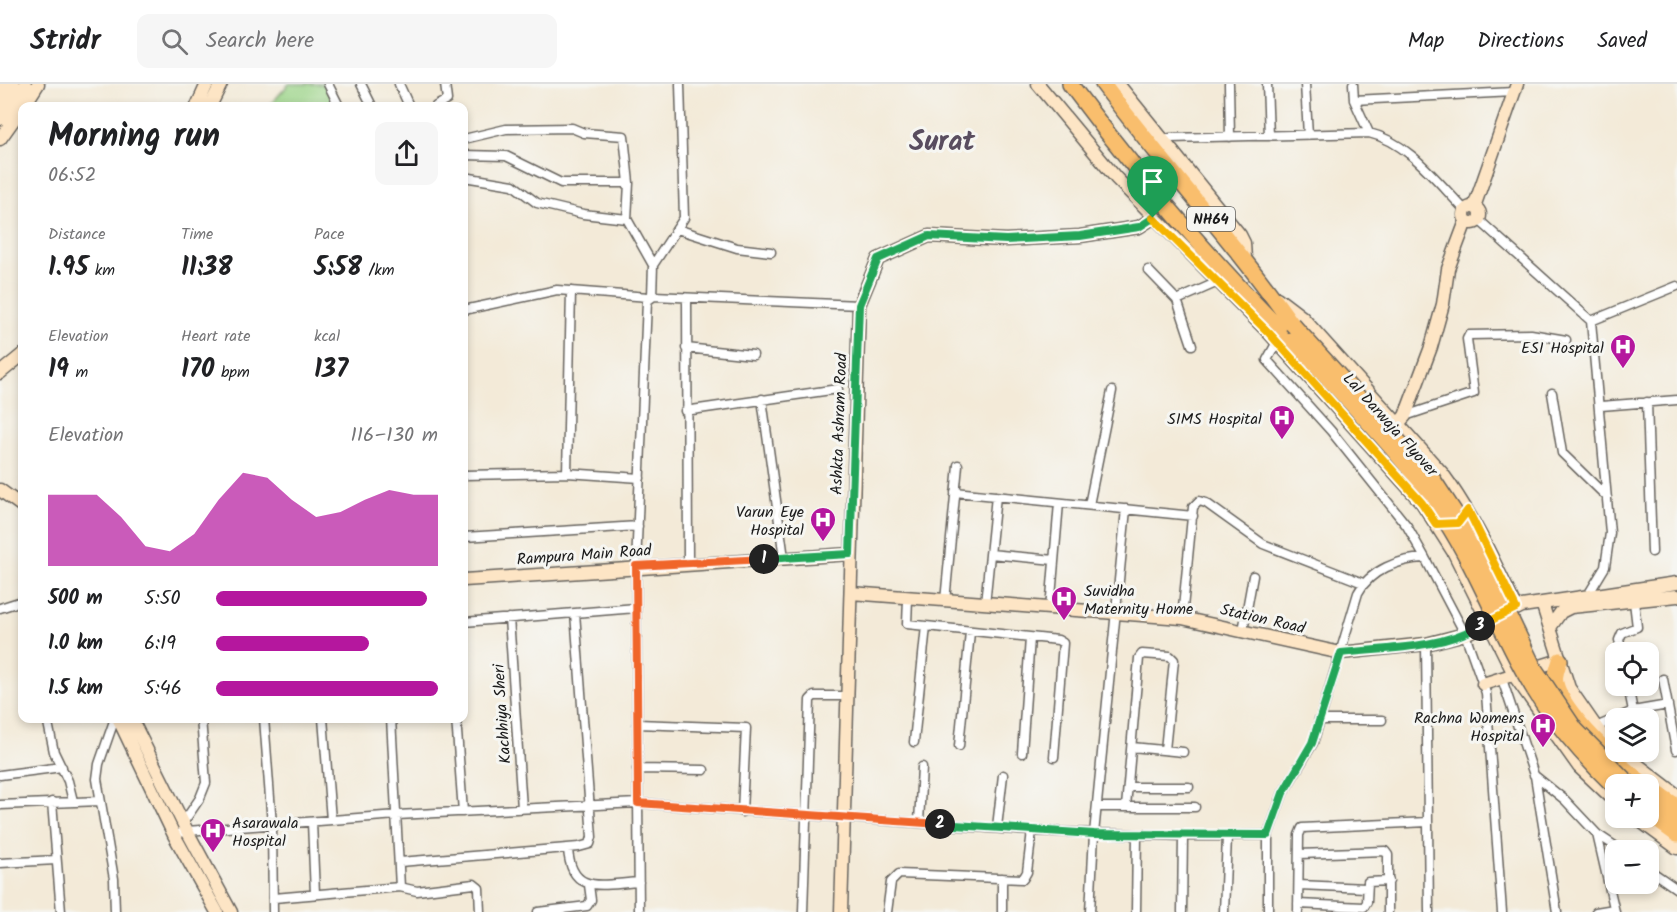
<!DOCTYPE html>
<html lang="en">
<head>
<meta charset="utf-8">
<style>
	:root { --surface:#fff; --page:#f6f6f6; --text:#202124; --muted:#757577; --line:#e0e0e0; --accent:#b5179e }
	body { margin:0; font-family:Kalam,sans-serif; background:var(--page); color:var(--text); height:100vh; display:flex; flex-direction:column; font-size:22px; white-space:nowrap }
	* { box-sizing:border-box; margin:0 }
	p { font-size:20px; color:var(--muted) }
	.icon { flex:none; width:33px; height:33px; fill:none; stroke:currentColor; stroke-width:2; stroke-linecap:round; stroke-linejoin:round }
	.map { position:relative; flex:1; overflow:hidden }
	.panel { position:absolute; left:18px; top:18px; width:450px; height:621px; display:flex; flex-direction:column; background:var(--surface); border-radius:12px; box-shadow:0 3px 9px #0003 }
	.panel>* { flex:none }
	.fabs { position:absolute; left:1605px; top:558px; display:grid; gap:12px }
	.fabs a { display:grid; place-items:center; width:54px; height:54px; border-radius:12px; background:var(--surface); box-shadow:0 3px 9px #0003; font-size:30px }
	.pin { position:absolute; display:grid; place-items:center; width:51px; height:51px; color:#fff; margin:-62px -26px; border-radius:50% 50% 50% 0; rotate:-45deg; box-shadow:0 0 6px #0007 }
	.pin .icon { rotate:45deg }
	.km { position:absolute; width:30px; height:30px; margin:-15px; border-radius:50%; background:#222; color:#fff; font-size:16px; line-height:30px; text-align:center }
	.round { display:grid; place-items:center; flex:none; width:63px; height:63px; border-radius:12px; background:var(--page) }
	.headline { display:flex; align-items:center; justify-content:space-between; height:102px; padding:0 30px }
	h1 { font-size:33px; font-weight:800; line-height:45px }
	.stats { display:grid; grid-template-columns:repeat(3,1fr); gap:9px; height:102px; padding:6px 30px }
	.stats div { display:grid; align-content:center }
	.stats b { font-size:26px; font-weight:800 }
	.stats small { font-size:16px; font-weight:400 }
	.stats p { font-size:16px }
	.chart { height:168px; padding:12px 30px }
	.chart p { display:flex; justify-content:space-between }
	.chart svg { width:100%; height:108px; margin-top:6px; fill:var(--accent); opacity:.7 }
	ul { padding:0 30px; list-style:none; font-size:20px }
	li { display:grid; grid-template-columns:96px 72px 1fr; align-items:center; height:45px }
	li i { height:15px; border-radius:8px; background:var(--accent) }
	header { display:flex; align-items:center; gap:36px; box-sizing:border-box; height:84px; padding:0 30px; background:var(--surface); border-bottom:2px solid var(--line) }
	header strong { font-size:28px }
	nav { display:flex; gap:33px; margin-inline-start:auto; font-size:21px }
	.search { width:420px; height:54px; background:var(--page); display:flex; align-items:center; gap:15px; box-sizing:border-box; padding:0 21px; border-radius:12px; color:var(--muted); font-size:22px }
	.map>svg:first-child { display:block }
	.green { fill:#9ad386; stroke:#5b7851; stroke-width:1.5 }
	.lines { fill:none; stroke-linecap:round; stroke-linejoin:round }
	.street-casing { stroke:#67645e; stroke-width:11 }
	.secondary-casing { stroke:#67645e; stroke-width:15 }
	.highway-casing { stroke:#67645e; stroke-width:18 }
	.street { stroke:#fff; stroke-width:8 }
	.secondary { stroke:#fde5c5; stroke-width:12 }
	.highway { stroke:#f9be6d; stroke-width:15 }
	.highway-bridge-casing { stroke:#67645e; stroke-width:18; stroke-linecap:butt }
	.highway-bridge { stroke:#f9be6d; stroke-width:15 }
	.split-1-casing { stroke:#fff; stroke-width:12 }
	.split-2-casing { stroke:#fff; stroke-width:12 }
	.split-3-casing { stroke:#fff; stroke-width:12 }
	.split-4-casing { stroke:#fff; stroke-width:12 }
	.split-1 { stroke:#22a559; stroke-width:8 }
	.split-2 { stroke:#f0652b; stroke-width:8 }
	.split-3 { stroke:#22a559; stroke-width:8 }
	.split-4 { stroke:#f5b400; stroke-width:8 }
	.labels { text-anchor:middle; stroke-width:6; stroke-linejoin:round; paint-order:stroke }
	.shield { fill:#f6f6f2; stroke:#5d5d5c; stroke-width:1.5 }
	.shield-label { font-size:15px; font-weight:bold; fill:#1c1c1c }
	.poi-label { font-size:16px; fill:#1c1c1c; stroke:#f6f6f2; text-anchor:end }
	.street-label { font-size:16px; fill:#1c1c1c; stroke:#f6f6f2 }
	.town-label { font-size:28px; font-weight:bold; fill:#594d5f; stroke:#f6f6f2 }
</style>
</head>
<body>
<header>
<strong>Stridr</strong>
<div class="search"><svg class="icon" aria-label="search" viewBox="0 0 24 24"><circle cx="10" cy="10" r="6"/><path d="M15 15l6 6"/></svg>Search here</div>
<nav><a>Map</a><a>Directions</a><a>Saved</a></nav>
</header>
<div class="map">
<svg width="1677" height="828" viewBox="0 0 1677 828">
	<rect width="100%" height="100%" fill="#f6f6f2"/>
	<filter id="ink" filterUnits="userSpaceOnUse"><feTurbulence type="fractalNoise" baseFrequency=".0167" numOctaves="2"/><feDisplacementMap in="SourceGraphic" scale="12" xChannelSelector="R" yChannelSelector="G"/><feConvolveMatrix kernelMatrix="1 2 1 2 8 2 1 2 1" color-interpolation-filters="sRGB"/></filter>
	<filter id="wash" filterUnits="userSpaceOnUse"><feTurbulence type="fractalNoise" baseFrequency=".008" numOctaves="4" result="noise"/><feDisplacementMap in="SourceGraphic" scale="24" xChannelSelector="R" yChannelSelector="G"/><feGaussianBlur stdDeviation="1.35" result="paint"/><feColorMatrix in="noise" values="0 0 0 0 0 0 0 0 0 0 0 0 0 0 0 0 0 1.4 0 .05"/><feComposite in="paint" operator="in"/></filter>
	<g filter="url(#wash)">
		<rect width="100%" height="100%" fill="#f3ead8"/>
		<path class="green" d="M 289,0 L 324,0 L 337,22 L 269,22 Z"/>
	</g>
	<g filter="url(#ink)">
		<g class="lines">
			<defs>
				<path id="street" d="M 328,0 L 339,22
					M 361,0 L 372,22
					M 399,0 L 409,22
					M 1229,0 L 1230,53
					M 1267,0 L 1269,52
					M 1305,0 L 1308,51
					M 1353,0 L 1354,16 L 1514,8
					M 1354,16 L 1369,49
					M 436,22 L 447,16 L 445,0
					M 464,55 L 506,45 L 572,44 L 584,49 L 624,52 L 629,99 L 627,135 L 653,181
					M 1161,58 L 1170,54 L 1369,49 C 1409,58 1438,99 1466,127
					M 464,71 L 506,72 L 561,99 L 629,99
					M 464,93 L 513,101 L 537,119 L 583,130 L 627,135
					M 1479,136 L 1591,237 L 1610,449 L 1605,483 L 1588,511
					M 677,145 L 737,164 L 771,168
					M 1148,186 L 1177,216 L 1192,261
					M 652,212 L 653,181 L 684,134 L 680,0
					M 687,214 L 688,479
					M 1177,216 L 1218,198
					M 464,226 L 557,206 L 649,213
					M 1591,237 L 1677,202
					M 686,264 L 753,271
					M 1552,309 L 1562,369 L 1607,413
					M 762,315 L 784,474
					M 1647,318 L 1652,468
					M 1601,322 L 1677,316
					M 685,327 L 838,305
					M 1405,332 L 1474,309 L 1467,255 L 1469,251 L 1531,250 L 1566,256
					M 567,389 L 571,207
					M 464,391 L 567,389 L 640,394
					M 955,408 L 1193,432
					M 1089,421 L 1112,307
					M 464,453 L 638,442
					M 990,470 L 1054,476
					M 1425,474 L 1465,550 L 1486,609 L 1502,828
					M 908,514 L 907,540 L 1058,556 L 1063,559 L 1054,673
					M 945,517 L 958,381
					M 985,520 L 996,412
					M 0,524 L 22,517
					M 1050,525 L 1059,419
					M 509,534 L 522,724
					M 1182,534 L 1193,423 L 1199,417 L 1206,419 L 1263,460 L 1363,499
					M 464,538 L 636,524
					M 1243,547 L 1253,492
					M 1426,560 L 1429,828
					M 1622,568 L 1619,556 L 1622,549 L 1637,543 L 1634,518
					M 1502,595 L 1534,691 L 1565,716 L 1597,750 L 1621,766
					M 1663,595 L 1676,666
					M 1628,602 L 1633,627
					M 47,634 L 54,668 L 68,697 L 73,717
					M 115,634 L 99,680 L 97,695 L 114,795 L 115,828
					M 264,634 L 272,741 L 273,828
					M 323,634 L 331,736
					M 391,634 L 400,803
					M 456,634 L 463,728
					M 1319,636 L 1382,636
					M 637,640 L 746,644 L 742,728
					M 1596,643 L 1633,627 L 1668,621
					M 914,658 L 926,542
					M 959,662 L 970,548
					M 1132,663 L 1183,668
					M 1022,669 L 1030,554
					M 637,685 L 704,686
					M 0,691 L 62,683
					M 1535,692 L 1557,828
					M 1128,703 L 1189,703
					M 52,718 L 61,828
					M 0,721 L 100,717
					M 1097,723 L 1195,723
					M 1126,723 L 1139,574 L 1142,570 L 1170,572 L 1174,576 L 1165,666
					M 312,738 L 315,810
					M 919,738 L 922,683
					M 183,739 L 200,714 L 206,699 L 201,634
					M 997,743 L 1003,691
					M 1597,750 L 1615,828
					M 174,751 L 187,747 L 397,731 L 638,719 L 1032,747 L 1183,752 L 1268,751
					M 568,765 C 571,812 603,800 639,798
					M 1299,770 L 1385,767 L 1388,771 L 1388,828
					M 400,778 L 579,763 L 590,760 L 592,753 L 575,529
					M 0,779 L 56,776
					M 1648,785 L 1677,805
					M 1002,794 L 1002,828
					M 1299,801 L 1366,804
					M 274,814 L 400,803 L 417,807 L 474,800 L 479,804 L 480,828
					M 1298,820 L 1364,823 L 1367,818 L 1368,798 L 1389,797
					M 538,828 L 587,822 L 591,816 L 589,801
					M 639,828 L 636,482 L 647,217 L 654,212 L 859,221
					M 803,828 L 810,616 L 814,612 L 848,612
					M 887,828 L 891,798 L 899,790 L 1023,795 L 1027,788 L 1032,747
					M 1090,828 L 1094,750 L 1126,425
					M 1136,828 L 1137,751
					M 1182,828 L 1183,752
					M 1224,828 L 1227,752
					M 1268,828 L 1268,751 L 1283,709 L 1313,659 L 1358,509 C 1370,486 1399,475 1425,474 L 1407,442 L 1331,347 L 1267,276 L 1277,258
					M 1298,828 L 1299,751 L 1302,744 L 1428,738
					M 1596,828 L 1614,825"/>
				<path id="secondary" d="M 1038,0 L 1116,94 L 1269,249 L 1422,419 L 1454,469 L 1516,594 L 1579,683 L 1616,718
					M 1118,0 L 1240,151 L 1244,159 L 1245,175
					M 0,5 L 3,0
					M 0,20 L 13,0
					M 24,22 L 38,0
					M 197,22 L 207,0
					M 210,22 L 221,0
					M 0,35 L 25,0
					M 0,55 L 22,24
					M1464 131a8 8 0 1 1 16 0a8 8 0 1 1-16 0Z
					M 1474,123 L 1517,0
					M 1277,214 L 1302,233 L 1442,389 C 1473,431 1494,477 1516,524
					M 0,289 L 22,271
					M 1398,340 L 1405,332 L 1431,263 L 1443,220 L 1448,185 L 1466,137
					M 0,406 L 22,422
					M 464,496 L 850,470
					M 851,509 L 1182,534 L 1341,569 L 1426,560 L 1465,550 L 1522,522 L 1677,499
					M 1542,519 L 1569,604 L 1598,646 L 1616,663
					M 1551,542 L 1561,528 L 1571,523 L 1677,512
					M 1483,600 L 1560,576
					M 118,634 L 174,751 L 217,828
					M 131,634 L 187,747 L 231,828
					M 1621,668 L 1677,711
					M 1636,734 L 1677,764
					M 841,828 L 859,221 L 878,175 L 929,152 L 1006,156 L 1080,152 L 1139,143 L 1153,134"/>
				<path id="highway" d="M 1070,0 C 1138,91 1210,176 1291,256
					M 1103,0 C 1164,82 1233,156 1292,240
					M 1560,576 C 1558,584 1554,591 1556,599 C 1562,627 1621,684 1645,700
					M 1648,703 L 1677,722
					M 1648,716 L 1677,738
					M 1648,730 L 1677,751"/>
			</defs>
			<use href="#street" class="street-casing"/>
			<use href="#secondary" class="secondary-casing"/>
			<use href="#highway" class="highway-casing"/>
			<use href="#street" class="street"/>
			<use href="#secondary" class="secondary"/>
			<use href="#highway" class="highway"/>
			<defs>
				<path id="highway-bridge" d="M 1292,240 L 1432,394 L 1474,458 L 1534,584 L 1575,645 L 1629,700
					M 1291,256 C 1344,314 1404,369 1445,436 C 1483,495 1505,563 1544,621 C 1565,651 1589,678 1616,704"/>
			</defs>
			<use href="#highway-bridge" class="highway-bridge-casing"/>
			<use href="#highway-bridge" class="highway-bridge"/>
		</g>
	</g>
	<g class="lines" filter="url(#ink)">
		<defs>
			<path id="split-1" d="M 764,475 L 850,470 L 859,221 L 878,175 L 929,152 L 1006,156 L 1080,152 L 1139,143 L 1153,134"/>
			<path id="split-2" d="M 764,475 L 636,482 L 638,719 L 940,740"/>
			<path id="split-3" d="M 940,740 L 1094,750 L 1268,751 L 1283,709 L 1312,659 L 1341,569 C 1386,564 1439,565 1480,542"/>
			<path id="split-4" d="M 1153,134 L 1269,249 L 1422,419 L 1436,440 L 1458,439 L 1468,426 L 1516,524 L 1480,542"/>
		</defs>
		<use href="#split-1" class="split-1-casing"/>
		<use href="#split-2" class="split-2-casing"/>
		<use href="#split-3" class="split-3-casing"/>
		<use href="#split-4" class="split-4-casing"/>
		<use href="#split-1" class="split-1"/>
		<use href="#split-2" class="split-2"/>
		<use href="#split-3" class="split-3"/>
		<use href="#split-4" class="split-4"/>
	</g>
	<defs>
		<symbol id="hospital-pin" viewBox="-11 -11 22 30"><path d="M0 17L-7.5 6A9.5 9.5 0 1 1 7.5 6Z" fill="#b5179e" stroke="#f6f6f2"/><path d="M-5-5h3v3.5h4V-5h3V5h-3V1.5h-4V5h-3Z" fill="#fff"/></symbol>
	</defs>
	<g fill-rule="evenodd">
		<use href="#hospital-pin" x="1608" y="248" width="30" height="40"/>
		<use href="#hospital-pin" x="1267" y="319" width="30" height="40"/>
		<use href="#hospital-pin" x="808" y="421" width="30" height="40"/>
		<use href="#hospital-pin" x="1049" y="500" width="30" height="40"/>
		<use href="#hospital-pin" x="1528" y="627" width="30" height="40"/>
		<use href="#hospital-pin" x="198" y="732" width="30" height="40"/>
	</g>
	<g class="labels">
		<rect class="shield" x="1187" y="123" width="48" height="24" rx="4.5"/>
		<g class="shield-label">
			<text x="1211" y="140">NH64</text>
		</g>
		<g class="poi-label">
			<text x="1604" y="269">ESI Hospital</text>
			<text x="1262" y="340">SIMS Hospital</text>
			<text x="804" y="433">Varun Eye<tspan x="804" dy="18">Hospital</tspan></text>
			<text x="1084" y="512" text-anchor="start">Suvidha<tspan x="1084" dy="18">Maternity Home</tspan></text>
			<text x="1524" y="639">Rachna Womens<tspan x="1524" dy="18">Hospital</tspan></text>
			<text x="232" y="744" text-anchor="start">Asarawala<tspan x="232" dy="18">Hospital</tspan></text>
		</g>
		<g class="street-label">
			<text transform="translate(838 340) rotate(-88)" y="6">Ashkta Ashram Road</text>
			<text transform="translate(1391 340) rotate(48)" y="6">Lal Darwaja Flyover</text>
			<text transform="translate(584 470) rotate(-4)" y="6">Rampura Main Road</text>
			<text transform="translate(1263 534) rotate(13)" y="6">Station Road</text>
			<text transform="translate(501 630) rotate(-94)" y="6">Kachhiya Sheri</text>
		</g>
		<g class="town-label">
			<text x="942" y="66">Surat</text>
		</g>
	</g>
</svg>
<div class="fabs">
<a><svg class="icon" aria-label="locate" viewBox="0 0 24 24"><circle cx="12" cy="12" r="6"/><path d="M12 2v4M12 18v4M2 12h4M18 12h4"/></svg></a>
<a><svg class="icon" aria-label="layers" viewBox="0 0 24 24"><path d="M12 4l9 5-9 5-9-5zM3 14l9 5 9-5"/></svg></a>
<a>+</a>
<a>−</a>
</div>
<div class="pin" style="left:1153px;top:134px;background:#1e9e55"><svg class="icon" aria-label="arrive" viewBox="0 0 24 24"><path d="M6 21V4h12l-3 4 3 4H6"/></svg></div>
<b class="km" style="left:764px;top:475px">1</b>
<b class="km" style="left:940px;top:740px">2</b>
<b class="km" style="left:1480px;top:542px">3</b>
<section class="panel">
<div class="headline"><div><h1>Morning run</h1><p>06:52</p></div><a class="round"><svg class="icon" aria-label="share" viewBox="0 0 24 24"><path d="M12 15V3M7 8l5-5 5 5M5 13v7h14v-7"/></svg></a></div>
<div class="stats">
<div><p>Distance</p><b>1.95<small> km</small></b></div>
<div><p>Time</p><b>11:38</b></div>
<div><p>Pace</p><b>5:58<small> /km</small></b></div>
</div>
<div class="stats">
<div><p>Elevation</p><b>19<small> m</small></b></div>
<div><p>Heart rate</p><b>170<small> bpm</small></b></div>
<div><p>kcal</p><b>137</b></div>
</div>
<div class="chart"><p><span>Elevation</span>116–130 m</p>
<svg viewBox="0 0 160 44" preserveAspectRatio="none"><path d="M0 44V15L10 15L20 15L30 24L40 36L50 38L60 31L70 17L80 6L90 8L100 17L110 24L120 22L130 17L140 13L150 15L160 15V44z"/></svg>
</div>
<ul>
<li><b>500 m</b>5:50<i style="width:95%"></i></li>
<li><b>1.0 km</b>6:19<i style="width:69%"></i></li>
<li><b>1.5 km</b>5:46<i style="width:100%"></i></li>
</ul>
</section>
</div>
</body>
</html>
